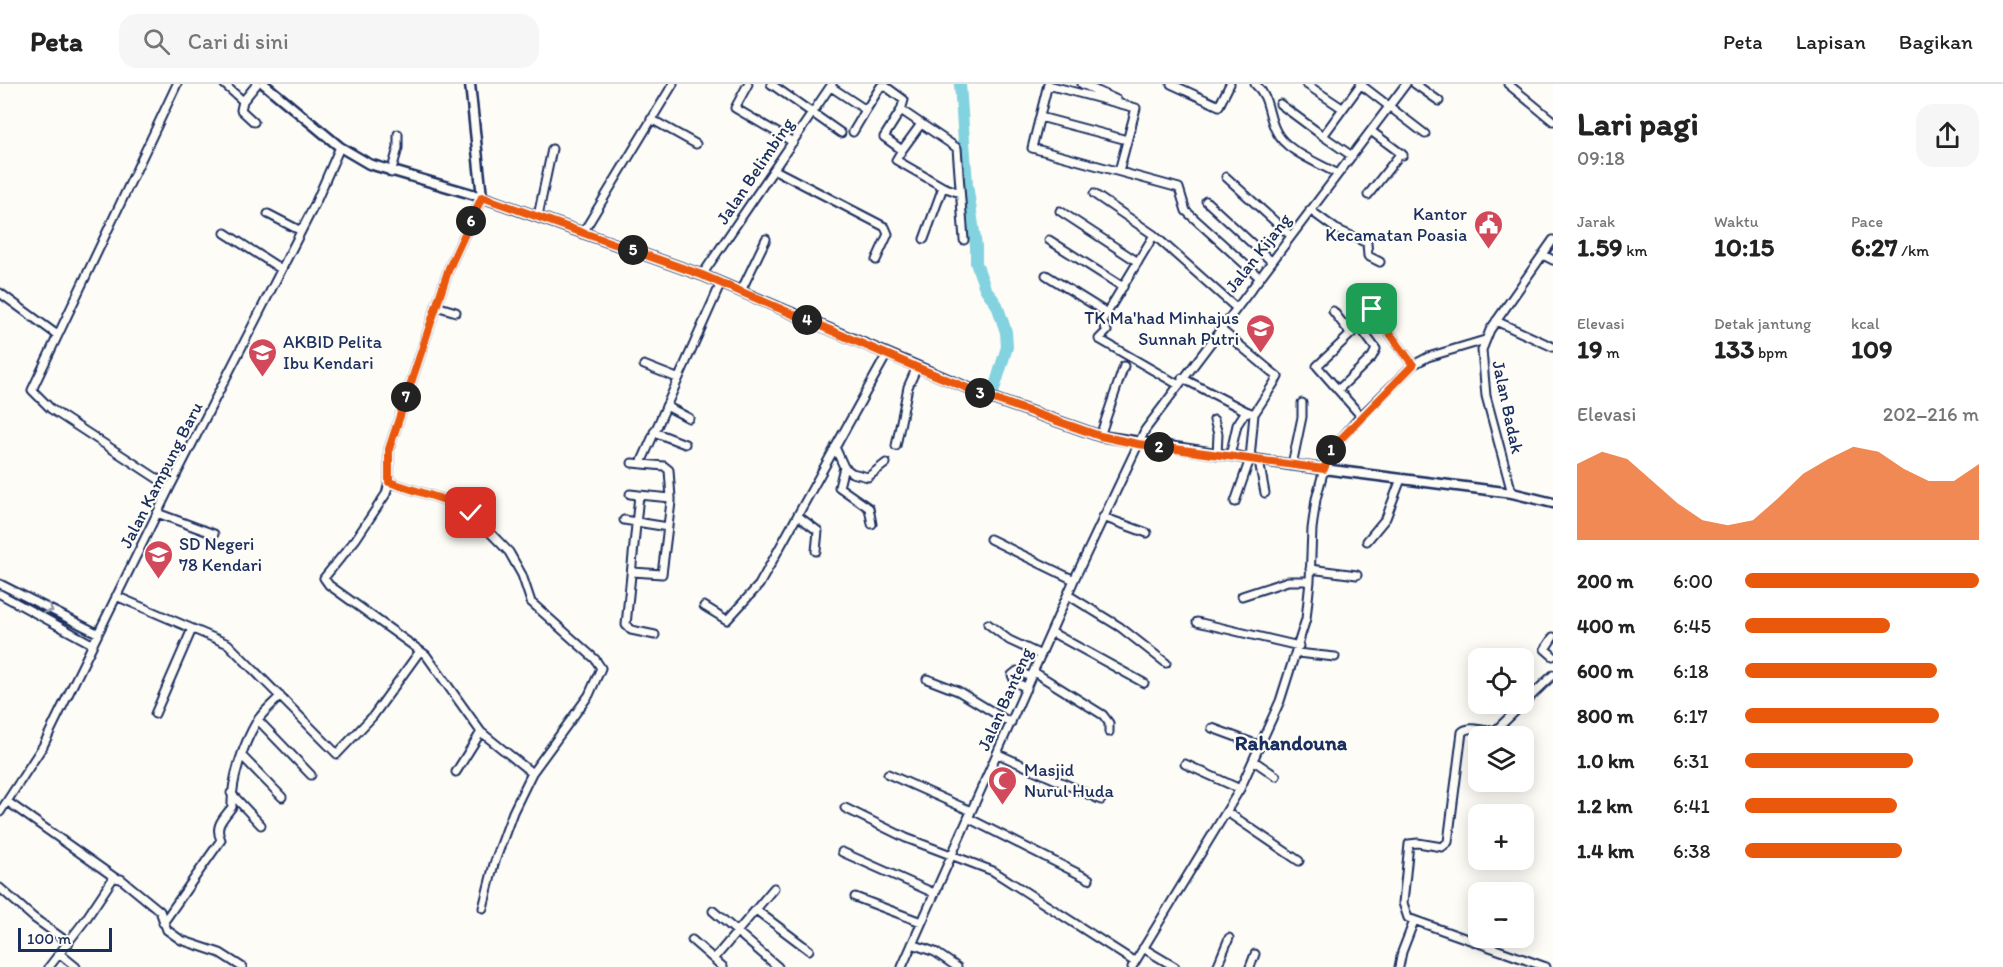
<!DOCTYPE html>
<html lang="id">
<head>
<meta charset="utf-8">
<style>
	:root { --surface:#fff; --page:#f6f6f6; --text:#222; --muted:#767676; --line:#e0e0e0; --accent:#ea580c }
	body { margin:0; font-family:Itim,sans-serif; background:var(--page); color:var(--text); height:100vh; display:flex; flex-direction:column; font-size:22px; white-space:nowrap }
	* { box-sizing:border-box; margin:0 }
	p { font-size:20px; color:var(--muted) }
	.icon { flex:none; width:33px; height:33px; fill:none; stroke:currentColor; stroke-width:2; stroke-linecap:round; stroke-linejoin:round }
	.map { position:relative; flex:1; overflow:hidden }
	.drawer { display:flex; flex-direction:column; background:var(--surface); width:450px }
	.drawer>* { flex:none }
	.tools { position:absolute; left:1468px; top:564px; display:grid; gap:12px }
	.tools a { display:grid; place-items:center; width:66px; height:66px; border-radius:12px; background:var(--surface); box-shadow:0 3px 15px #0003; font-size:30px }
	.scale { position:absolute; left:18px; bottom:15px; width:94px; box-sizing:border-box; padding-left:6px; border:3px solid #1b2f5e; border-top:0; font-size:16px; line-height:21px; white-space:nowrap; color:#1b2f5e; -webkit-text-stroke:4px #fdfcf7; paint-order:stroke }
	.pin { position:absolute; display:grid; place-items:center; width:51px; height:51px; color:#fff; margin:-26px; border-radius:12px; box-shadow:0 3px 9px #0006 }
	.km { position:absolute; width:30px; height:30px; margin:-15px; border-radius:50%; background:#222; color:#fff; font-size:16px; line-height:30px; text-align:center }
	.round { display:grid; place-items:center; flex:none; width:63px; height:63px; border-radius:18px; background:var(--page) }
	.summary { display:flex; align-items:center; justify-content:space-between; height:102px; padding:0 24px }
	h1 { font-size:33px; font-weight:700; line-height:45px }
	.metrics { display:grid; grid-template-columns:repeat(3,1fr); gap:9px; height:102px; padding:6px 24px }
	.metrics div { display:grid; align-content:center }
	.metrics b { font-size:26px; font-weight:700 }
	.metrics small { font-size:16px; font-weight:400 }
	.metrics p { font-size:16px }
	.chart { height:168px; padding:12px 24px }
	.chart p { display:flex; justify-content:space-between }
	.chart svg { width:100%; height:108px; margin-top:6px; fill:var(--accent); opacity:.7 }
	ul { padding:0 24px; list-style:none; font-size:20px }
	li { display:grid; grid-template-columns:96px 72px 1fr; align-items:center; height:45px }
	li i { height:15px; border-radius:8px; background:var(--accent) }
	header { display:flex; align-items:center; gap:36px; box-sizing:border-box; height:84px; padding:0 30px; background:var(--surface); border-bottom:2px solid var(--line) }
	header strong { font-size:28px }
	nav { display:flex; gap:33px; margin-inline-start:auto; font-size:21px }
	.search { width:420px; height:54px; background:var(--page); display:flex; align-items:center; gap:15px; box-sizing:border-box; padding:0 21px; border-radius:18px; color:var(--muted); font-size:22px }
	main { display:flex; flex:1; min-height:0 }
	.map>svg:first-child { display:block }
	.lines { fill:none; stroke-linecap:round; stroke-linejoin:round }
	.river { stroke:#83d2df; stroke-width:12 }
	.minor-casing { stroke:#1b2f5e; stroke-width:11 }
	.tertiary-casing { stroke:#1b2f5e; stroke-width:13 }
	.minor { stroke:#fdfcf7; stroke-width:7 }
	.tertiary { stroke:#fdfcf7; stroke-width:8 }
	.oneway { stroke:#8c96aa }
	.route-casing { stroke:#fff; stroke-width:12 }
	.route { stroke:#ea580c; stroke-width:8 }
	.labels { text-anchor:middle; stroke-width:4.5; stroke-linejoin:round; paint-order:stroke }
	.street-label { font-size:18px; fill:#1b2f5e; stroke:#fdfcf7 }
	.poi-label { font-size:18px; fill:#1b2f5e; stroke:#fdfcf7; text-anchor:start }
	.quarter-label { font-size:21px; font-weight:bold; fill:#1b2f5e; stroke:#fdfcf7 }
</style>
</head>
<body>
<header>
<strong>Peta</strong>
<div class="search"><svg class="icon" aria-label="search" viewBox="0 0 24 24"><circle cx="10" cy="10" r="6"/><path d="M15 15l6 6"/></svg>Cari di sini</div>
<nav><a>Peta</a><a>Lapisan</a><a>Bagikan</a></nav>
</header>
<main>
<div class="map">
<svg width="1553" height="883" viewBox="0 0 1553 883">
	<rect width="100%" height="100%" fill="#fdfcf7"/>
	<filter id="ink" filterUnits="userSpaceOnUse"><feTurbulence type="fractalNoise" baseFrequency=".0167" numOctaves="2"/><feDisplacementMap in="SourceGraphic" scale="12" xChannelSelector="R" yChannelSelector="G"/><feConvolveMatrix kernelMatrix="1 2 1 2 8 2 1 2 1" color-interpolation-filters="sRGB"/></filter>
	<g filter="url(#ink)">
		<g class="lines">
			<path class="river" d="M 960,0 L 967,100 L 976,162 L 976,179 L 985,204 L 997,221 L 1006,248 L 1007,263 L 992,312"/>
			<defs>
				<path id="minor" d="M 224,0 L 243,17 L 241,26 L 254,38
					M 748,0 L 735,24 L 793,58
					M 771,0 L 841,49
					M 1048,0 L 1032,64 L 1179,104 L 1186,127 L 1259,193
					M 1082,0 L 1117,16
					M 1171,0 L 1219,22 L 1230,0
					M 1255,0 C 1270,13 1267,30 1276,47 C 1285,67 1319,79 1338,90
					M 1306,0 L 1342,24
					M 1360,0 L 1425,50
					M 1415,0 L 1439,17
					M 1508,0 L 1553,37
					M 1048,1 L 1136,24
					M 831,3 L 866,26 L 881,2 L 885,2 L 904,16 L 901,26 L 957,64 L 964,156
					M 243,17 L 257,0
					M 1280,20 L 1323,52
					M 901,26 L 884,53 L 902,66 L 896,76 L 943,103 L 924,155
					M 1040,33 L 1127,56
					M 651,35 L 696,60
					M 1371,47 L 1403,71
					M 853,48 L 866,26
					M 902,66 L 921,40
					M 1352,72 L 1323,52 L 1361,0
					M 775,86 L 885,143 L 888,150 L 876,176
					M 1119,87 L 1136,24
					M 391,89 L 398,64 L 398,50
					M 1226,93 L 1291,152
					M 943,103 L 960,109
					M 1094,110 L 1154,151 L 1235,223
					M 1368,111 L 1401,69
					M 482,113 L 449,184 L 389,365 L 389,398 L 386,410 L 356,455 L 324,494 L 329,501 L 426,571 L 481,648 L 532,689
					M 1206,117 L 1271,177
					M 1310,126 L 1336,145 L 1367,159 L 1368,172 L 1380,178
					M 1060,127 L 1138,178
					M 268,130 L 301,147
					M 538,132 L 552,65
					M 584,147 L 673,0
					M 225,149 L 281,185
					M 1154,151 L 1102,237 L 1107,247 L 1099,255 L 1177,300
					M 1049,156 L 1123,203
					M 1543,171 L 1553,176
					M 702,191 L 832,0
					M 1046,191 L 1107,229
					M 1377,206 L 1372,225 L 1413,281
					M 741,207 L 766,155
					M 0,209 L 56,250
					M 436,222 L 456,228
					M 1333,227 L 1351,250 L 1317,282 L 1361,332
					M 1496,237 L 1553,263
					M 1219,244 L 1278,293 L 1254,330 L 1246,327 L 1237,341 L 1230,372
					M 644,281 L 677,294
					M 1182,294 L 1246,327
					M 1338,306 L 1372,273 L 1376,265 L 1362,246 L 1356,245 L 1351,250
					M 666,322 L 689,334
					M 1214,336 L 1218,350 L 1217,371
					M 654,348 L 685,360
					M 1100,352 L 1124,282
					M 896,362 L 908,303 L 917,283
					M 835,363 L 844,383 L 839,403 L 869,424 L 872,440
					M 1259,377 L 1265,409
					M 632,379 L 664,382 L 669,386 L 671,414
					M 641,379 L 721,199
					M 1292,381 L 1302,333 L 1302,319
					M 844,383 L 852,389 L 868,393 L 886,379
					M 389,398 L 451,418 L 471,429 L 509,468 L 522,491 L 531,518 L 595,575 L 601,584 L 589,611 L 532,689 L 513,728 L 494,780 L 483,824
					M 170,403 L 51,325 L 32,306 L 177,0
					M 1512,409 L 1486,312 L 1482,266 L 1490,246 L 1553,156
					M 630,410 L 639,411 L 626,541 L 631,546 L 655,551
					M 1235,418 L 1250,375 L 1254,330
					M 157,429 L 214,450
					M 798,432 L 818,447 L 816,467
					M 1103,433 L 1147,449
					M 624,436 L 668,443
					M 990,455 L 1074,496
					M 1367,457 L 1386,434 L 1401,395
					M 1310,485 L 1357,491
					M 633,488 L 662,490 L 671,418 L 671,414 L 639,411
					M 0,500 L 97,549
					M 0,510 L 92,560
					M 1068,511 L 1120,543 L 1166,579
					M 116,512 L 228,560 L 337,670 L 373,632 L 420,567
					M 1242,512 L 1288,497 L 1310,497
					M 704,522 L 727,536 L 759,501 L 887,270
					M 1197,538 L 1299,562
					M 988,540 L 1009,556 L 1041,571
					M 1051,548 L 1144,599
					M 1553,553 L 1545,565 L 1553,572
					M 1297,569 L 1335,573
					M 1034,588 L 1103,631 L 1109,639 L 1109,648
					M 927,595 L 958,607 L 1011,639
					M 1027,604 L 1015,598 L 1012,591 L 1017,587 L 1031,593
					M 155,630 L 192,545
					M 258,636 L 311,691
					M 1212,644 L 1261,662
					M 998,670 L 1101,716
					M 242,672 L 282,713
					M 1254,677 L 1276,692
					M 1185,680 L 1240,705
					M 456,688 L 481,648
					M 888,690 L 971,727
					M 231,709 L 261,741
					M 8,718 L 114,793 L 86,835 L 49,883
					M 845,724 L 906,754 L 993,787 L 1135,878
					M 0,728 L 43,662 L 170,403 L 315,120 L 340,63
					M 1227,728 L 1299,777
					M 968,734 L 1089,795
					M 842,768 L 934,809
					M 114,794 L 121,795 L 160,827 L 167,846 L 181,856 L 220,869 L 242,883
					M 0,804 L 34,834 L 69,859
					M 855,813 L 921,838
					M 756,826 L 809,866
					M 713,827 L 778,883
					M 163,839 L 221,756 C 214,742 223,735 232,723 C 231,696 243,661 257,637 C 263,628 273,620 280,612
					M 692,856 L 723,883
					M 912,860 L 935,868 L 957,883
					M 1143,864 L 1175,883
					M 60,870 L 76,883
					M 714,875 L 774,804
					M 902,883 L 1074,496 L 1145,346 L 1406,0
					M 1132,883 L 1240,705 L 1280,617 L 1306,535 L 1310,497 L 1312,445 L 1316,415 L 1328,370 L 1358,335 L 1413,281 L 1428,273 L 1485,256
					M 1217,883 L 1229,854
					M 1250,883 L 1255,870
					M 1399,883 L 1402,868 L 1414,837
					M 1546,883 L 1408,834 L 1403,819 L 1409,760 L 1418,759 L 1442,763 L 1448,758 L 1462,648 C 1472,640 1485,650 1497,645 L 1553,591"/>
				<path id="tertiary" d="M 264,0 L 340,63 L 369,80 L 482,113 L 702,191 L 994,315 L 1100,352 L 1292,381 L 1512,409 L 1553,419
					M 470,0 L 482,113"/>
			</defs>
			<use href="#minor" class="minor-casing"/>
			<use href="#tertiary" class="tertiary-casing"/>
			<use href="#minor" class="minor"/>
			<use href="#tertiary" class="tertiary"/>
		</g>
		<defs><path id="oneway-chevron" d="M-2-3.5L2.5 0L-2 3.5" fill="none" stroke-width="1.6" stroke-linecap="round" stroke-linejoin="round" transform="scale(1.5)"/></defs>
		<use class="oneway" href="#oneway-chevron" transform="translate(49 525) rotate(27)"/>
	</g>
	<g class="lines" filter="url(#ink)">
		<defs>
			<path id="route" d="M 471,429 L 451,418 L 389,398 L 389,365 L 449,184 L 482,113 L 702,191 L 916,283 L 994,315 L 1100,352 L 1138,360 L 1324,385 L 1332,364 L 1413,281 L 1372,225"/>
		</defs>
		<use href="#route" class="route-casing"/>
		<use href="#route" class="route"/>
	</g>
	<defs>
		<symbol id="civic-pin" viewBox="-11 -11 22 30"><path d="M0 17L-7.5 6A9.5 9.5 0 1 1 7.5 6Z" fill="#d1495b" stroke="#fdfcf7"/><path d="M-.6-6.5H3V-4.5H.6V-3L4-1V1h2V6H-6V1h2V-1L-.6-3ZM-1.2 2.5V6h2.4V2.5Z" fill="#fff"/></symbol>
		<symbol id="school-pin" viewBox="-11 -11 22 30"><path d="M0 17L-7.5 6A9.5 9.5 0 1 1 7.5 6Z" fill="#d1495b" stroke="#fdfcf7"/><path d="M0-5L7-2L0 1L-7-2ZM-4 1L0 2.5L4 1V4Q0 6-4 4Z" fill="#fff"/></symbol>
		<symbol id="university-pin" viewBox="-11 -11 22 30"><path d="M0 17L-7.5 6A9.5 9.5 0 1 1 7.5 6Z" fill="#d1495b" stroke="#fdfcf7"/><path d="M0-5L7-2L0 1L-7-2ZM-4 1L0 2.5L4 1V4Q0 6-4 4Z" fill="#fff"/></symbol>
		<symbol id="mosque-pin" viewBox="-11 -11 22 30"><path d="M0 17L-7.5 6A9.5 9.5 0 1 1 7.5 6Z" fill="#d1495b" stroke="#fdfcf7"/><path d="M3.5-4.9A6 6 0 1 0 3.5 4.9A5 5 0 1 1 3.5-4.9Z" fill="#fff"/></symbol>
	</defs>
	<g fill-rule="evenodd">
		<use href="#civic-pin" x="1472" y="124" width="33" height="45"/>
		<use href="#school-pin" x="1244" y="228" width="33" height="45"/>
		<use href="#university-pin" x="246" y="252" width="33" height="45"/>
		<use href="#school-pin" x="142" y="454" width="33" height="45"/>
		<use href="#mosque-pin" x="986" y="680" width="33" height="45"/>
	</g>
	<g class="labels">
		<g class="street-label">
			<text transform="translate(755 87) rotate(-56)" y="6">Jalan Belimbing</text>
			<text transform="translate(1258 169) rotate(-52)" y="6">Jalan Kijang</text>
			<text transform="translate(1508 323) rotate(78)" y="6">Jalan Badak</text>
			<text transform="translate(161 391) rotate(-63)" y="6">Jalan Kampung Baru</text>
			<text transform="translate(1005 615) rotate(-66)" y="6">Jalan Banteng</text>
		</g>
		<g class="poi-label">
			<text x="1467" y="136" text-anchor="end">Kantor<tspan x="1467" dy="21">Kecamatan Poasia</tspan></text>
			<text x="1239" y="240" text-anchor="end">TK Ma'had Minhajus<tspan x="1239" dy="21">Sunnah Putri</tspan></text>
			<text x="283" y="264">AKBID Pelita<tspan x="283" dy="21">Ibu Kendari</tspan></text>
			<text x="179" y="466">SD Negeri<tspan x="179" dy="21">78 Kendari</tspan></text>
			<text x="1024" y="692">Masjid<tspan x="1024" dy="21">Nurul Huda</tspan></text>
		</g>
		<g class="quarter-label">
			<text x="1291" y="666">Rahandouna</text>
		</g>
	</g>
</svg>
<div class="tools">
<a><svg class="icon" aria-label="locate" viewBox="0 0 24 24"><circle cx="12" cy="12" r="6"/><path d="M12 2v4M12 18v4M2 12h4M18 12h4"/></svg></a>
<a><svg class="icon" aria-label="layers" viewBox="0 0 24 24"><path d="M12 4l9 5-9 5-9-5zM3 14l9 5 9-5"/></svg></a>
<a>+</a>
<a>−</a>
</div>
<div class="scale">100 m</div>
<div class="pin" style="left:1372px;top:225px;background:#1e9e55"><svg class="icon" aria-label="arrive" viewBox="0 0 24 24"><path d="M6 21V4h12l-3 4 3 4H6"/></svg></div>
<div class="pin" style="left:471px;top:429px;background:#d93025"><svg class="icon" aria-label="check" viewBox="0 0 24 24"><path d="M5 12l5 5 9-10"/></svg></div>
<b class="km" style="left:1331px;top:366px">1</b>
<b class="km" style="left:1159px;top:363px">2</b>
<b class="km" style="left:980px;top:309px">3</b>
<b class="km" style="left:807px;top:236px">4</b>
<b class="km" style="left:633px;top:166px">5</b>
<b class="km" style="left:471px;top:137px">6</b>
<b class="km" style="left:406px;top:313px">7</b>
</div>
<section class="drawer">
<div class="summary"><div><h1>Lari pagi</h1><p>09:18</p></div><a class="round"><svg class="icon" aria-label="share" viewBox="0 0 24 24"><path d="M12 15V3M7 8l5-5 5 5M5 13v7h14v-7"/></svg></a></div>
<div class="metrics">
<div><p>Jarak</p><b>1.59<small> km</small></b></div>
<div><p>Waktu</p><b>10:15</b></div>
<div><p>Pace</p><b>6:27<small> /km</small></b></div>
</div>
<div class="metrics">
<div><p>Elevasi</p><b>19<small> m</small></b></div>
<div><p>Detak jantung</p><b>133<small> bpm</small></b></div>
<div><p>kcal</p><b>109</b></div>
</div>
<div class="chart"><p><span>Elevasi</span>202–216 m</p>
<svg viewBox="0 0 160 44" preserveAspectRatio="none"><path d="M0 44V13L10 8L20 11L30 20L40 29L50 36L60 38L70 36L80 27L90 17L100 11L110 6L120 8L130 15L140 20L150 20L160 13V44z"/></svg>
</div>
<ul>
<li><b>200 m</b>6:00<i style="width:100%"></i></li>
<li><b>400 m</b>6:45<i style="width:62%"></i></li>
<li><b>600 m</b>6:18<i style="width:82%"></i></li>
<li><b>800 m</b>6:17<i style="width:83%"></i></li>
<li><b>1.0 km</b>6:31<i style="width:72%"></i></li>
<li><b>1.2 km</b>6:41<i style="width:65%"></i></li>
<li><b>1.4 km</b>6:38<i style="width:67%"></i></li>
</ul>
</section>
</main>
</body>
</html>
